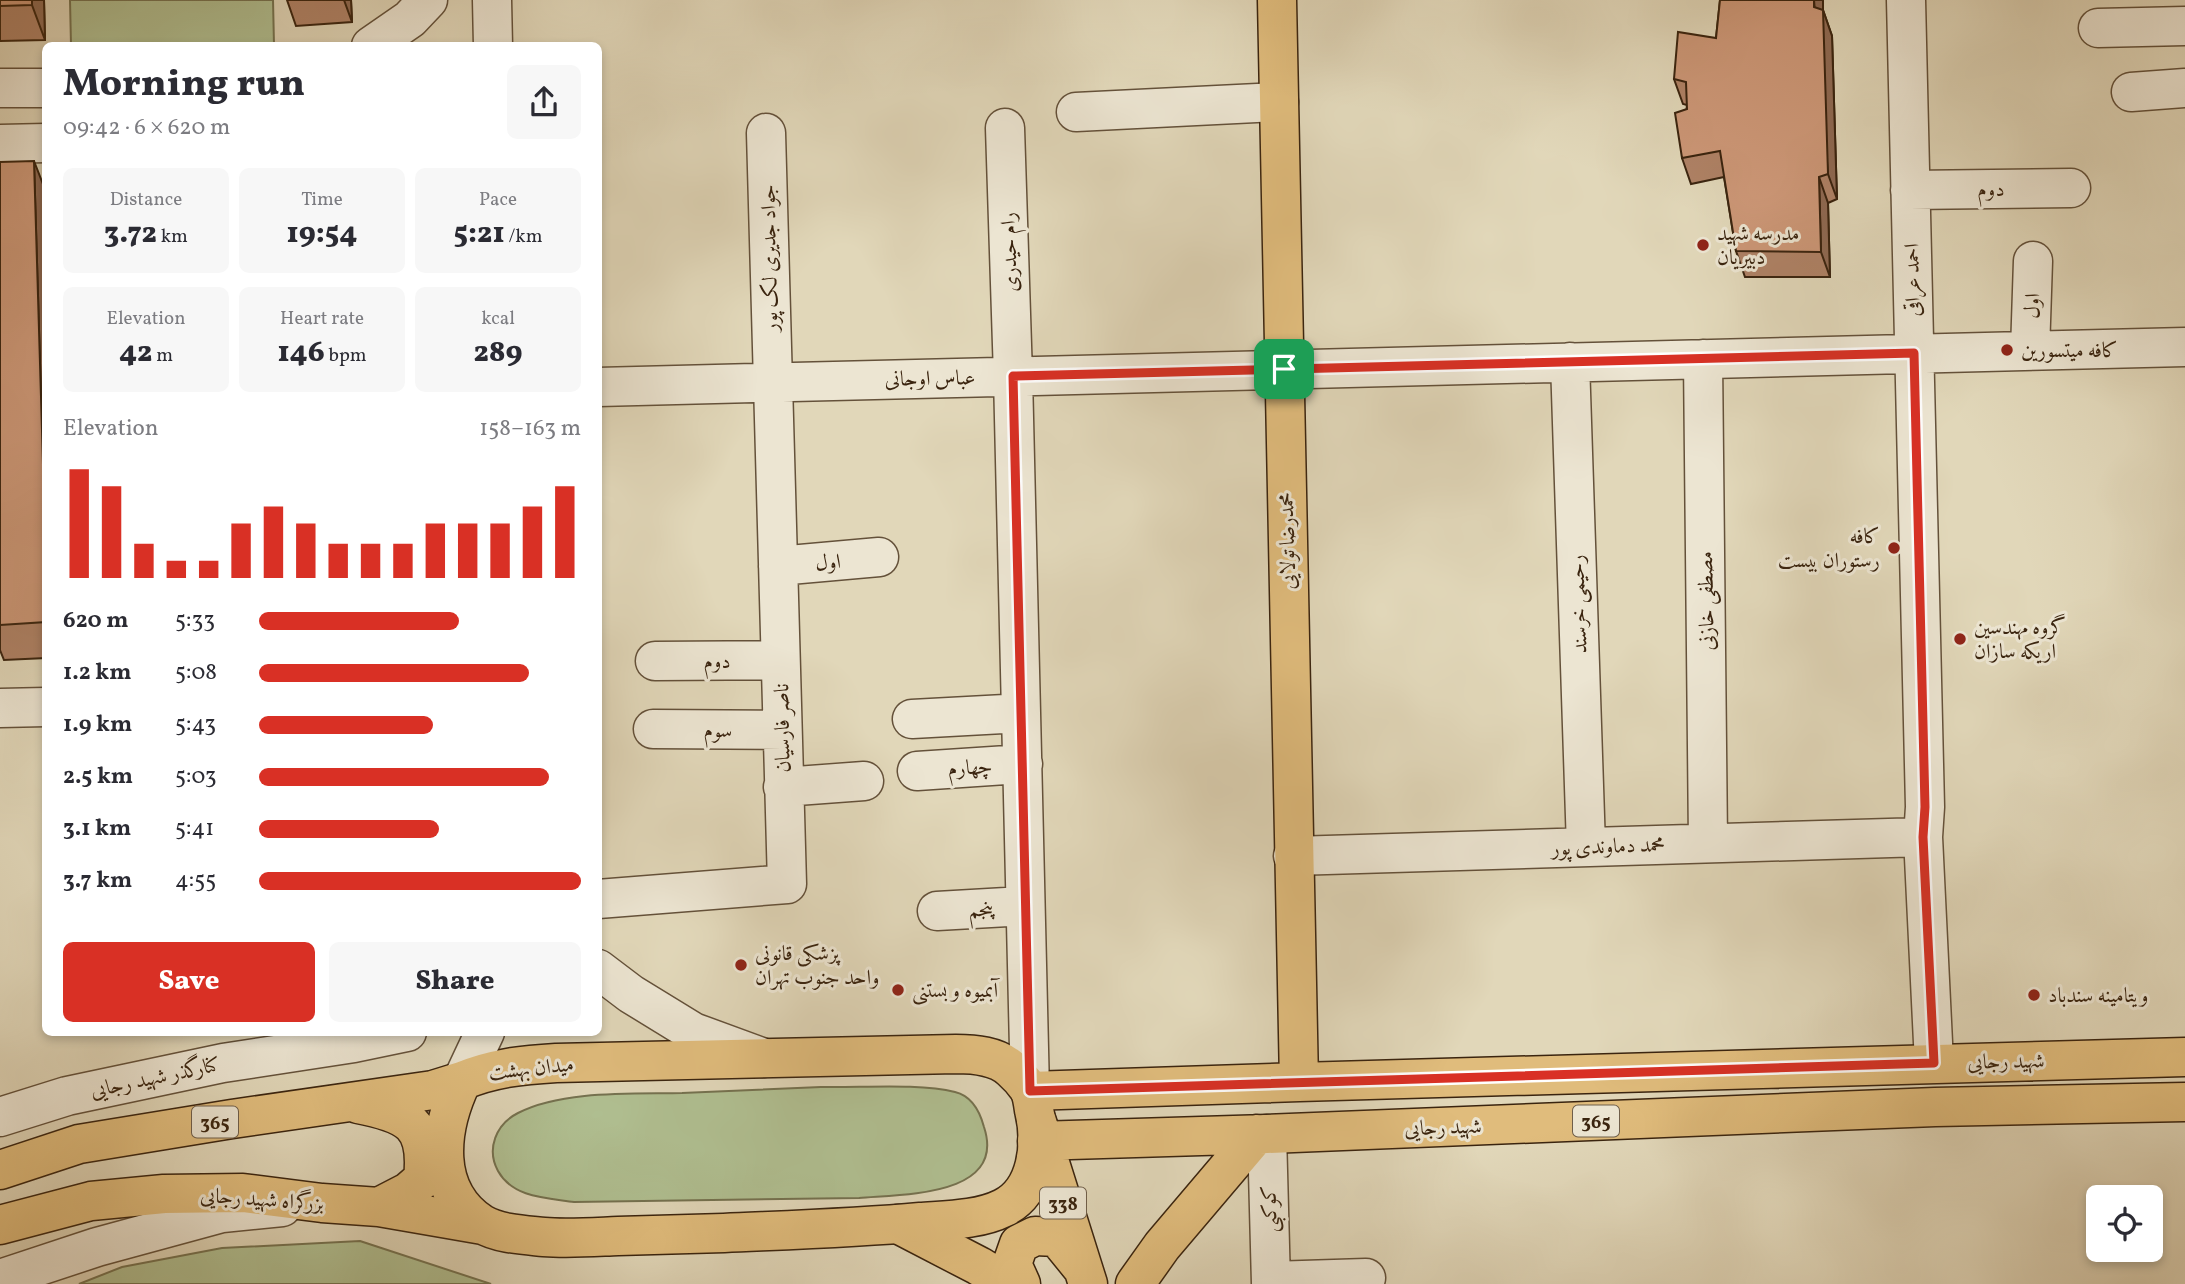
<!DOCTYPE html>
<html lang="en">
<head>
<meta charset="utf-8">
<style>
	:root { --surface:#fff; --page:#f7f7f7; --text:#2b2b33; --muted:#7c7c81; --accent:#d93025 }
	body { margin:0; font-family:Vollkorn,Amiri,serif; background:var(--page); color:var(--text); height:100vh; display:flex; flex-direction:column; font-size:26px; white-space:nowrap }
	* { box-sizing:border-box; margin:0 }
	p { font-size:23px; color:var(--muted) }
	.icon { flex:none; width:38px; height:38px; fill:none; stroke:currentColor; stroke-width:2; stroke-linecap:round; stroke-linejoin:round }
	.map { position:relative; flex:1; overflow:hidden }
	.drawer { position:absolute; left:42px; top:42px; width:560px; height:994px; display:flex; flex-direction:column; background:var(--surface); border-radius:10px; box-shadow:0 4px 10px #0003 }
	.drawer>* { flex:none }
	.buttons { position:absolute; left:2086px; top:1185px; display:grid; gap:14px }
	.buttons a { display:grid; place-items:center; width:77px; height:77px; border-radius:10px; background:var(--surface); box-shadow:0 4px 10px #0003; font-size:35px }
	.pin { position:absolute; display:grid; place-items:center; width:60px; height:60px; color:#fff; margin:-30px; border-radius:14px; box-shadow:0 4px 10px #0006 }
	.round { display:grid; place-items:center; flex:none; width:74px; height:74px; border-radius:10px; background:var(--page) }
	.headline { display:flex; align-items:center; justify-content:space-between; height:119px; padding:0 21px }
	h1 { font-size:38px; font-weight:800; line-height:52px }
	.metrics { display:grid; grid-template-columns:repeat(3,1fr); gap:10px; height:119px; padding:7px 21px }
	.metrics div { display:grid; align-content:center; border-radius:10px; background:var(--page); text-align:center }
	.metrics b { font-size:30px; font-weight:800 }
	.metrics small { font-size:19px; font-weight:400 }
	.metrics p { font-size:19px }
	.chart { height:196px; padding:14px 21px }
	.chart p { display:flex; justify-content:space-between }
	.chart svg { width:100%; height:126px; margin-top:7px; stroke:var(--accent); stroke-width:6 }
	.primary-button { display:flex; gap:14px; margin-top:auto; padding:14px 21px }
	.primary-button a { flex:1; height:80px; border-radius:10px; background:var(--accent); color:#fff; font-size:28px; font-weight:800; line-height:80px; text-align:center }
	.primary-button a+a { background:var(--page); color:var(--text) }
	ul { padding:0 21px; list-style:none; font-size:23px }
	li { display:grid; grid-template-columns:112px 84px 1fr; align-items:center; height:52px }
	li i { height:18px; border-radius:9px; background:var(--accent) }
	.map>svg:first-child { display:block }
	.green { fill:#b0bf91; stroke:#757250; stroke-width:2 }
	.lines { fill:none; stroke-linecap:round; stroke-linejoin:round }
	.minor-casing { stroke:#64513a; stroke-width:41 }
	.major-casing { stroke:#3a240f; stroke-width:41 }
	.highway-casing { stroke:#3a240f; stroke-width:41 }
	.minor { stroke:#ece5d2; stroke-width:38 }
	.major { stroke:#e0bc7c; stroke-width:38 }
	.highway { stroke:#e0bc7c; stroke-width:38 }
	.wall { fill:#af8266; stroke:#3a240f; stroke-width:2 }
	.shaded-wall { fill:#8f6a53; stroke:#3a240f; stroke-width:2 }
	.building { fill:#cc9777; stroke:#3a240f; stroke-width:2 }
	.route-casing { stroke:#fff; stroke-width:14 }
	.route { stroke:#d93025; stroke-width:9 }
	.poi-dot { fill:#8f2418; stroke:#ece5d2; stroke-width:2.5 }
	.labels { text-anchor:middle; stroke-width:6; stroke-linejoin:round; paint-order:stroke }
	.shield { fill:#ece5d2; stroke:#6f5e4a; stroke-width:2 }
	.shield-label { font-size:19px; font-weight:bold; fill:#3a240f }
	.street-label { font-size:21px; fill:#3a240f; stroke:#ece5d2 }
	.poi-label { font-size:21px; fill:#3a240f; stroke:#ece5d2; text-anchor:start }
</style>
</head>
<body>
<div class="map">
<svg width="2185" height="1284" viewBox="0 0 2185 1284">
	<rect width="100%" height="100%" fill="#e1d7b9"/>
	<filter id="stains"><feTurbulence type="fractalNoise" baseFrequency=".00286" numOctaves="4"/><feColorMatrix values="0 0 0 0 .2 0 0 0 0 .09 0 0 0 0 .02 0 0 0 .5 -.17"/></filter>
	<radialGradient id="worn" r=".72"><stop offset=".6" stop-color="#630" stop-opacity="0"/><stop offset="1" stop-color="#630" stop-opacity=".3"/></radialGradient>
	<path class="green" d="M 70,0 L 273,0 L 274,45 L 71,45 Z
		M 821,1087 C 860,1088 919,1083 955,1092 C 972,1096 980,1112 984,1127 C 1007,1197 902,1194 859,1198 L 574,1202 C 547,1198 513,1198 498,1171 C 486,1149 496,1124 518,1113 C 562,1090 634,1094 682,1093 C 729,1091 775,1089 821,1087 Z
		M 360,1241 L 491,1284 L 79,1284 L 122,1267 L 222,1248 Z"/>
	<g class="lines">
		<defs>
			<path id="minor" d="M 492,0 L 493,46
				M 1906,0 L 1925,807 L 1923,837 L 1934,1063
				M 2098,28 L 2185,26
				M 371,46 L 410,19 L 428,0
				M 0,88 L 46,88
				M 2131,92 L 2185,88
				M 1076,112 L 1279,102
				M 1005,128 L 1013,376 L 1030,1091
				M 0,144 L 46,143
				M 1910,190 L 2071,188
				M 2030,351 L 2033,261
				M 1703,359 L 1708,843
				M 1570,362 L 1586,847
				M 598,387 L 2185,347
				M 778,566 L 879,557
				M 655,661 L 780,660
				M 0,708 L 46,707
				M 912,719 L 1021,713
				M 653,729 L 782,730
				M 917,771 L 1023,764
				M 783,787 L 864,781
				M 1293,856 L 1923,837
				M 598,899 L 787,884 L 766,133
				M 937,911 L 1025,906
				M 598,969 L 631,994 L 693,1032 L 764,1058
				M 462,1081 L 485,1032
				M 0,1117 L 67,1096 L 223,1063 L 354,1043 L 407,1032
				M 1267,1134 L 1271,1284
				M 0,1279 L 97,1247 L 222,1213 L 282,1207
				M 1271,1281 L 1366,1278"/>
			<path id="major" d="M 1277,0 L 1299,1082
				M 1030,1091 L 1299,1082 L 2185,1057
				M 1037,1122 L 1088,1284
				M 1037,1141 L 1267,1134 L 1935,1107 L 2185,1102
				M 898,1224 L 979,1266 L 1008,1284
				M 1021,1284 L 1012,1264 L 1019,1244 L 1035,1236 L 1057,1237 L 1083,1269
				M 1135,1284 L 1162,1246 L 1257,1134"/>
			<path id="highway" d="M 956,1054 C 975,1054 997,1056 1011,1069 C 1018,1075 1024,1082 1029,1089 C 1032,1095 1033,1103 1034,1110 C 1042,1143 1038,1191 1003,1208 C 979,1220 947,1220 920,1222 C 855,1228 790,1230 724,1233 C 689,1234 653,1235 618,1236 C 594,1237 568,1239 544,1237 C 524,1235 499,1234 482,1224 C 431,1191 439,1129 462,1081 C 492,1068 523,1065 556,1063 Z
				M 358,1104 C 409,1114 429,1124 423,1179 L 408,1192 L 379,1207
				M 0,1170 L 79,1144 L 232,1119 L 433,1090 L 462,1081
				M 0,1225 L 91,1201 L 164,1194 L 243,1193 L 322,1203 L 379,1207 L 483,1225"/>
		</defs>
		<use href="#minor" class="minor-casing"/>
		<use href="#major" class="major-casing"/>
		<use href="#highway" class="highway-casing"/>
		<use href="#minor" class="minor"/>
		<use href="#major" class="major"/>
		<use href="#highway" class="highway"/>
	</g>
	<path class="wall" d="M 0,0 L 44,0 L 45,40 L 0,41 Z
		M 287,0 L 351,0 L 352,22 L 296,26 Z
		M 1720,0 L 1823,0 L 1823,10 L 1832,36 L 1837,199 L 1828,203 L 1830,277 L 1745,277 L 1736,251 L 1724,177 L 1691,184 L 1682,158 L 1687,105 L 1683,104 L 1674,79 L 1716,38 Z
		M 0,162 L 46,192 L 46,658 L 4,660 L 0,650 Z"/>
	<path class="shaded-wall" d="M 32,0 L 44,0 L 45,40 L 32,5 Z
		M 344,0 L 351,0 L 352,22 Z
		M 1814,0 L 1823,0 L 1823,10 L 1832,36 L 1837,199 L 1828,174 Z
		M 34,161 L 46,192 L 46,565 Z
		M 1819,177 L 1828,203 L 1830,277 L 1821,252 Z"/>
	<path class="building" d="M 0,0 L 32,0 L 32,5 L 0,6 Z
		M 1720,0 L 1814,0 L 1814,7 L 1823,10 L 1828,174 L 1819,177 L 1821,252 L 1736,251 L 1720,151 L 1682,158 L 1675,113 L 1687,109 L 1686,82 L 1674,79 L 1678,32 L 1716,38 Z
		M 34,161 L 46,565 L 46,622 L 0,625 L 0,162 Z"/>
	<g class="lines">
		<defs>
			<path id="route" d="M 1914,353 L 1925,807 L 1923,837 L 1934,1063 L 1030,1091 L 1013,376 Z"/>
		</defs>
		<use href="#route" class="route-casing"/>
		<use href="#route" class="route"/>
	</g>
	<g class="poi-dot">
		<circle cx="1703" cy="245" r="7"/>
		<circle cx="2007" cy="350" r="7"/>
		<circle cx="1894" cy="548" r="7"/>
		<circle cx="1960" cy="639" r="7"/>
		<circle cx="741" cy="965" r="7"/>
		<circle cx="898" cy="990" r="7"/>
		<circle cx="2034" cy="995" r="7"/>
	</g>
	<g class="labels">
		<g class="shield">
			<rect x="1573" y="1105.5" width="46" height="31" rx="5"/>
			<rect x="192" y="1106.5" width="46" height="31" rx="5"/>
			<rect x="1040" y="1187.5" width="46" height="31" rx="5"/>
		</g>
		<g class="shield-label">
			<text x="1596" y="1128">365</text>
			<text x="215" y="1129">365</text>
			<text x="1063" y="1210">338</text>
		</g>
		<g class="street-label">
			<text x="1991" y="196">دوم</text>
			<text transform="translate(1009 252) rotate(-92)" y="7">رام حیدری</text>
			<text transform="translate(769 258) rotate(-91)" y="7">جواد جدیری لک پور</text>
			<text transform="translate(1912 280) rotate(-91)" y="7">احمد عراقی</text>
			<text transform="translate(2032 306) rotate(-88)" y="7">اول</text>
			<text transform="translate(930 378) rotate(-1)" y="7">عباس اوجانی</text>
			<text transform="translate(1287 541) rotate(-91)" y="7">محمدرضا تولایی</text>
			<text transform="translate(828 562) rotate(-5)" y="7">اول</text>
			<text transform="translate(1706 601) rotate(-91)" y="7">مصطفی خازنی</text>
			<text transform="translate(1578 604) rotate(-92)" y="7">رحیمی خرسند</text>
			<text transform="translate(717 661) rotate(-1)" y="7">دوم</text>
			<text transform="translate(782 728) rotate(-91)" y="7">ناصر فارسیان</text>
			<text transform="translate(718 730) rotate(1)" y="7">سوم</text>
			<text transform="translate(970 767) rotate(-3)" y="7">چهارم</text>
			<text transform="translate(1608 846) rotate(-2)" y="7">محمد دماوندی پور</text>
			<text transform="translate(981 909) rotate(-3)" y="7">پنجم</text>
			<text transform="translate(2006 1061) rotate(-1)" y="7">شهید رجایی</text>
			<text transform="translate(531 1068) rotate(-6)" y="7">میدان بهشت</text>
			<text transform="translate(155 1077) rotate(-12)" y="7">کنارگذر شهید رجایی</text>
			<text transform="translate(1443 1127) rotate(-2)" y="7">شهید رجایی</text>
			<text transform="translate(262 1199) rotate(4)" y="7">بزرگراه شهید رجایی</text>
			<text transform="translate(1269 1209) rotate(-91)" y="7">کوکبی</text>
		</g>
		<g class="poi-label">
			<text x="1717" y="240">مدرسه شهید<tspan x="1717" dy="24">دبیریان</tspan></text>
			<text x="2021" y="357">کافه میتسورین</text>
			<text x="1880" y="543" text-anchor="end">کافه<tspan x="1880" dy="24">رستوران بیست</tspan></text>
			<text x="1974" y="634">گروه مهندسین<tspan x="1974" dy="24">اریکه سازان</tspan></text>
			<text x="755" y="960">پزشکی قانونی<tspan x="755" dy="24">واحد جنوب تهران</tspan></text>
			<text x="912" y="997">آبمیوه و بستنی</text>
			<text x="2048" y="1002">ویتامینه سندباد</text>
		</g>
	</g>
	<rect width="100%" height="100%" filter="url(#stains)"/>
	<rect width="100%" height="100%" fill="url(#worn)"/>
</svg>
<div class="buttons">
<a><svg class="icon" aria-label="locate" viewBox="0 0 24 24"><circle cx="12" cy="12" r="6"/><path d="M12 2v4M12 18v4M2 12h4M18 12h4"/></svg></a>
</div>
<div class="pin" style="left:1284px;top:369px;background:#1e9e55"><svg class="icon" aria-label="arrive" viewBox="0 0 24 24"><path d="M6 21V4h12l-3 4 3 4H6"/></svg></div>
<section class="drawer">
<div class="headline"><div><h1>Morning run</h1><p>09:42 · 6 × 620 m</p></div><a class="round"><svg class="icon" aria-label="share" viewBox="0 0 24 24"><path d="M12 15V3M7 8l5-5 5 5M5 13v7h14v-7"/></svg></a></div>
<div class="metrics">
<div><p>Distance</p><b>3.72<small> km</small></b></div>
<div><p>Time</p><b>19:54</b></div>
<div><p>Pace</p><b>5:21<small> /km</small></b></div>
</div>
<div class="metrics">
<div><p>Elevation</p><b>42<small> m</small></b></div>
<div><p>Heart rate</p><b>146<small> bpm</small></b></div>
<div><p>kcal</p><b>289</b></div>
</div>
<div class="chart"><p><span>Elevation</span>158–163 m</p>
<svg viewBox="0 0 160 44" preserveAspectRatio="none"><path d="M5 44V6M15 44V12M25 44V32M35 44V38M45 44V38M55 44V25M65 44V19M75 44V25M85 44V32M95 44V32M105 44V32M115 44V25M125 44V25M135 44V25M145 44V19M155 44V12"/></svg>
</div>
<ul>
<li><b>620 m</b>5:33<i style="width:62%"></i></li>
<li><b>1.2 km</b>5:08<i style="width:84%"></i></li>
<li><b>1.9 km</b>5:43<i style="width:54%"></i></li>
<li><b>2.5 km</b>5:03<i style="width:90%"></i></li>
<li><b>3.1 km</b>5:41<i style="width:56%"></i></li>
<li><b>3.7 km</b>4:55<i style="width:100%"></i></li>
</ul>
<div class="primary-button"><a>Save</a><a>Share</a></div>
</section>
</div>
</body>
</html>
